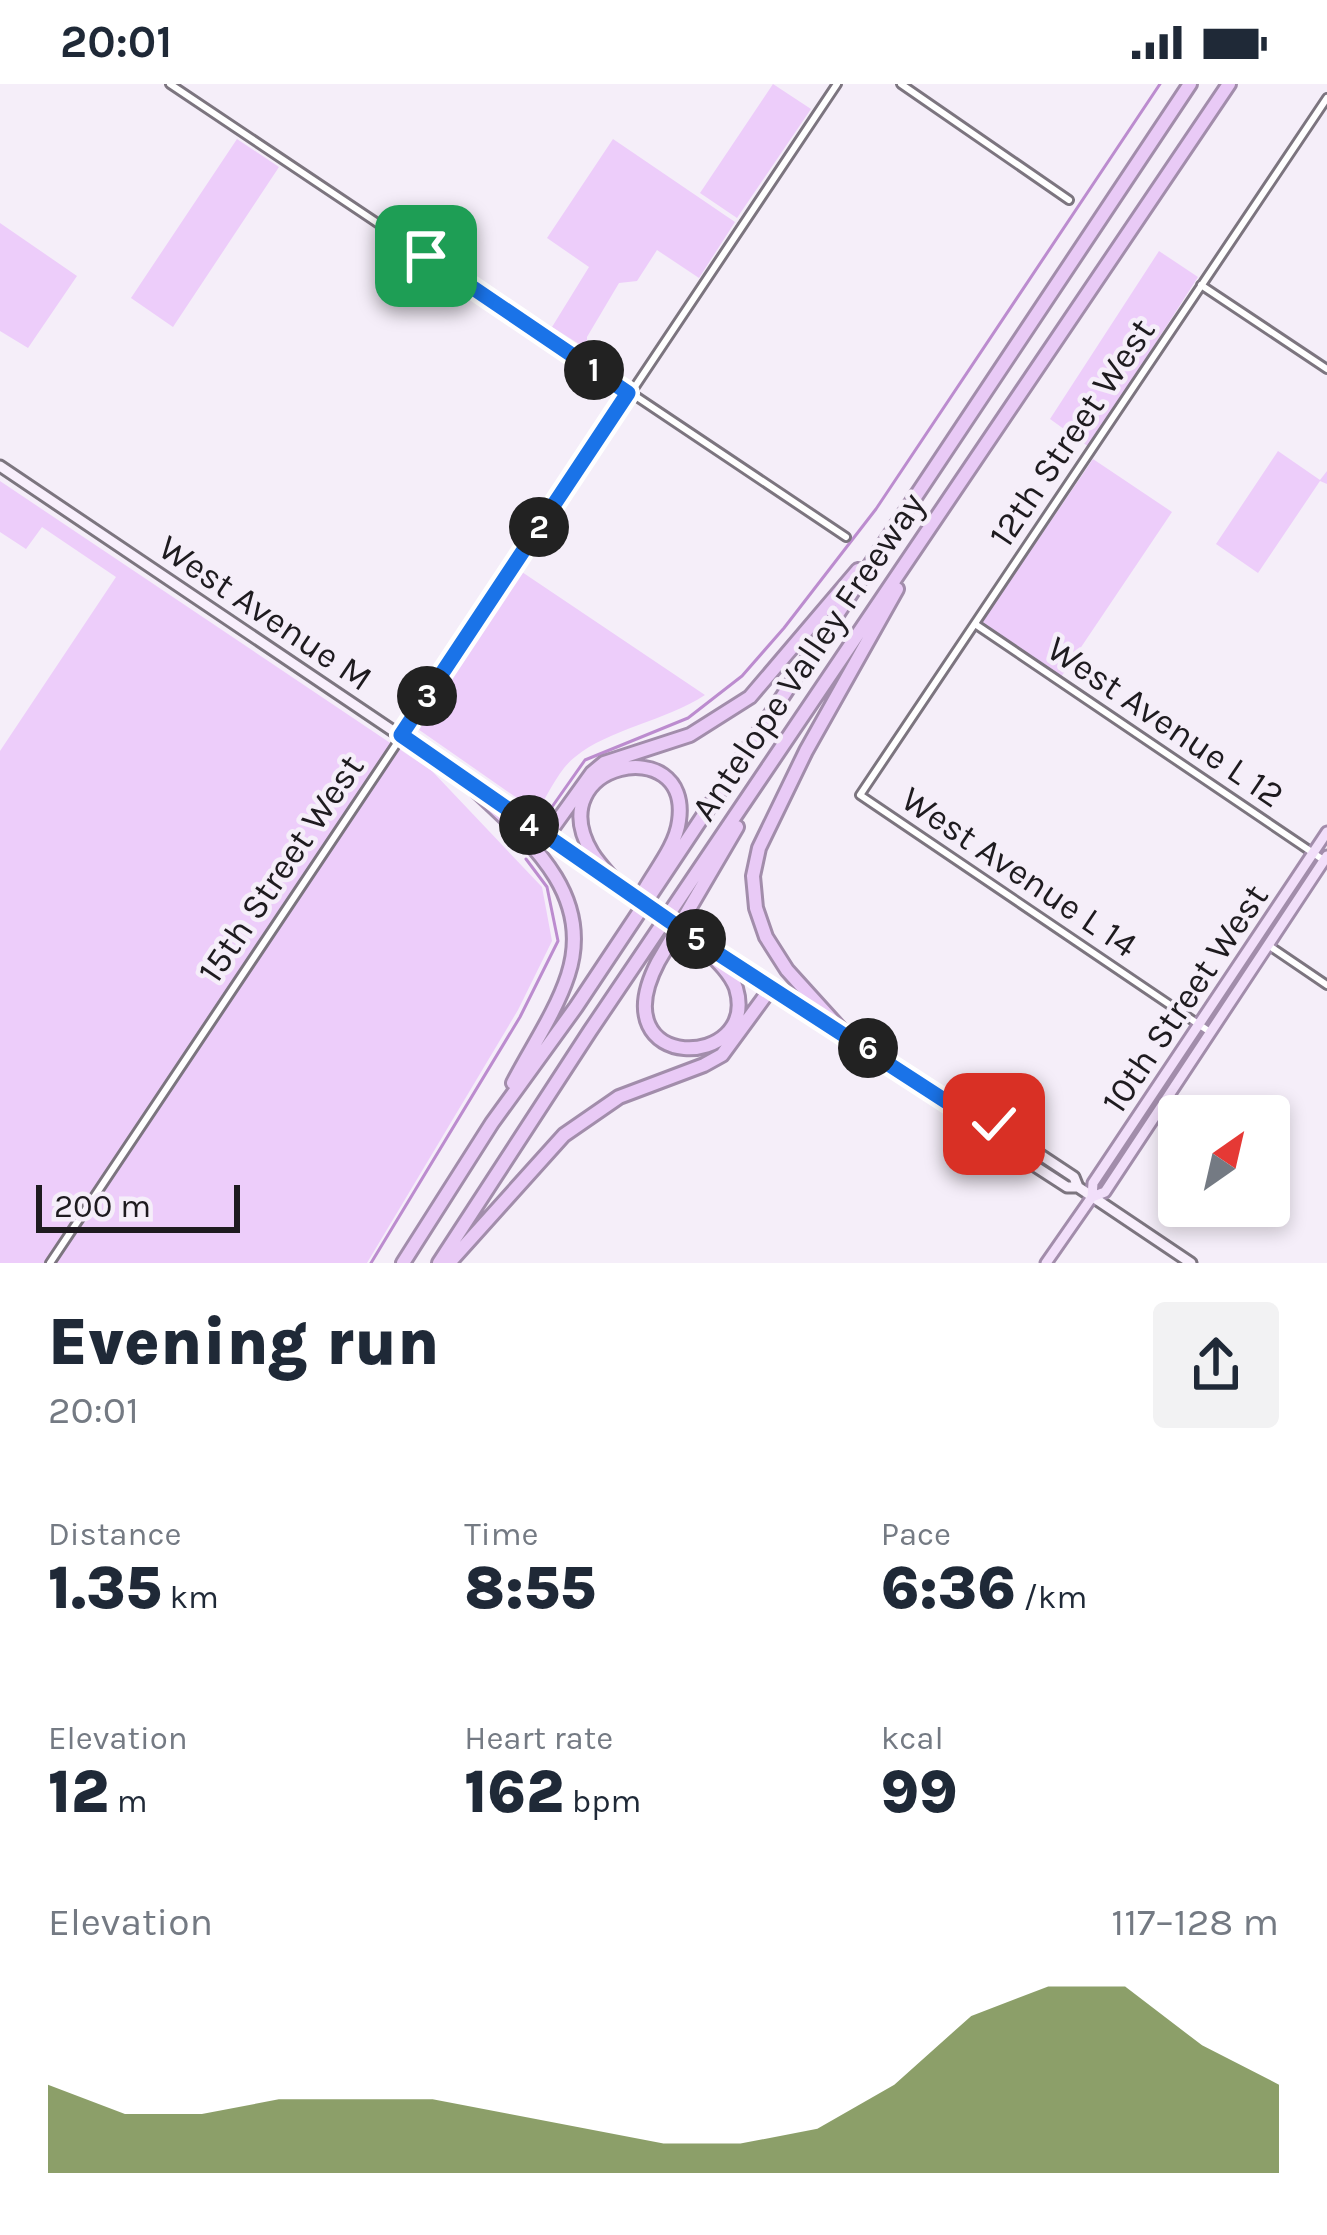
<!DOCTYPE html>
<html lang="en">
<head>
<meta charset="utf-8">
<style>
	:root { --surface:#fff; --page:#f2f2f3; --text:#1f2937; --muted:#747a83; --accent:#5c772b }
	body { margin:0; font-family:Karla,sans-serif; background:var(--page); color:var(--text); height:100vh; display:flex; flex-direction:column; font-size:45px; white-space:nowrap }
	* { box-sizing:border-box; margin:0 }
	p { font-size:39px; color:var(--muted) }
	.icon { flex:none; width:66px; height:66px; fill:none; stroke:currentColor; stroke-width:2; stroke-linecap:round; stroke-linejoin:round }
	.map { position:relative; height:1179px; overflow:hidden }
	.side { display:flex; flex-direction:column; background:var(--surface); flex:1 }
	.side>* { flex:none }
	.needle { width:78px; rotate:34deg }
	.fabs { position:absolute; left:1158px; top:1011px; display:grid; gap:24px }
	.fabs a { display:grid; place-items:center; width:132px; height:132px; border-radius:12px; background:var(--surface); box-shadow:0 6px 18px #0003; font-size:60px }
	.scale { position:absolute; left:36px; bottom:30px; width:204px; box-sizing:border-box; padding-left:12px; border:6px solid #1e1b1f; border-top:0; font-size:33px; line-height:42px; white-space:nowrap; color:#1e1b1f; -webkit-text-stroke:9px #f5eef9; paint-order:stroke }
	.pin { position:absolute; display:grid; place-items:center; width:102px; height:102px; color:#fff; margin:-51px; border-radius:24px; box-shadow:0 6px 18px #0006 }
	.km { position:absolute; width:60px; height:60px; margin:-30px; border-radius:50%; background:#222; color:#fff; font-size:33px; line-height:60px; text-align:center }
	.round { display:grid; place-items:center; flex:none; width:126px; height:126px; border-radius:12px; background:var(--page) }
	.overview { display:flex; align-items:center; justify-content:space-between; height:204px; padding:0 48px }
	h1 { font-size:66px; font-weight:800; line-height:90px }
	.metrics { display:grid; grid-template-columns:repeat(3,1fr); gap:18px; height:204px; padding:12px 48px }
	.metrics div { display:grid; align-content:center }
	.metrics b { font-size:60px; font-weight:800 }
	.metrics small { font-size:33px; font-weight:400 }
	.metrics p { font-size:33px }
	.chart { height:336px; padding:24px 48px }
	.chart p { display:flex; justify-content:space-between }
	.chart svg { width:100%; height:216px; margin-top:12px; fill:var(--accent); opacity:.7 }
	.status { display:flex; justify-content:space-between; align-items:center; height:84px; padding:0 60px; background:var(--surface); direction:ltr }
	.status svg { height:33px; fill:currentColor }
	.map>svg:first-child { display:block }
	.green { fill:#edcdfa }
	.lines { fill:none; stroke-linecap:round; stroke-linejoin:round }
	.stream { stroke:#bc8ccf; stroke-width:3 }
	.minor-casing { stroke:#7c757f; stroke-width:12 }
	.secondary-casing { stroke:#7c757f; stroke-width:15 }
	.primary-casing { stroke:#a28dab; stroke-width:15 }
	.motorway-casing { stroke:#a28dab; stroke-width:18 }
	.minor { stroke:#fff; stroke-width:6 }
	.secondary { stroke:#f8effc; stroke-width:9 }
	.primary { stroke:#f2dffa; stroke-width:9 }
	.motorway { stroke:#e9caf6; stroke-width:12 }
	.secondary-bridge-casing { stroke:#7c757f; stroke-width:15; stroke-linecap:butt }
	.secondary-bridge { stroke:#f8effc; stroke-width:9 }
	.route-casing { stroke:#fff; stroke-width:24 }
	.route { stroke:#1a73e8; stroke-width:15 }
	.labels { text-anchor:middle; stroke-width:9; stroke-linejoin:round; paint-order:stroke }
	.street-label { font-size:36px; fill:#1e1b1f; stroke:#f5eef9 }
</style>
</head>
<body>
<div class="status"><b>20:01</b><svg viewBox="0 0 49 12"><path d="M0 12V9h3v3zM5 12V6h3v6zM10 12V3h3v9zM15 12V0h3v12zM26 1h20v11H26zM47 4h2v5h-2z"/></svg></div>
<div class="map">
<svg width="1327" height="1179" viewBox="0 0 1327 1179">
	<rect width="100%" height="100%" fill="#f5eef9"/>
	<path class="green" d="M 773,0 L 811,25 L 737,134 L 700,109 Z
		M 237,55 L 279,83 L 173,243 L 131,214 Z
		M 613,55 L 735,138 L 699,194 L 657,166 L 637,197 L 619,199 L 587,253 L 587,265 L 552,243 L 589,183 L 547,154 Z
		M 0,139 L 77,192 L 28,264 L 0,247 Z
		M 1159,167 L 1198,193 L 1089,363 L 1050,335 Z
		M 1278,367 L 1320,396 L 1327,387 L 1327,400 L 1320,397 L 1258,489 L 1216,460 Z
		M 1093,375 L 1172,428 L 1061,593 L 982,538 Z
		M 0,397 L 432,687 L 542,803 L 552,857 L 518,926 L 367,1179 L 0,1179 L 0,667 L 116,493 L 42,443 L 26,465 L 0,448 Z
		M 519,486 L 705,611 C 665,637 609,645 575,673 C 559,685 548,711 537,728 L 415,643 Z"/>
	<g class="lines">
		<path class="stream" d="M 547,730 L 585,676 L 688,634 L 742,592 L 784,544 L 876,425 L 1160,0
			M 371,1179 L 520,933 L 558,857 L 547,803 L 526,775"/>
		<defs>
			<path id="minor" d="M 170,0 L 846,453
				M 901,0 L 1069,116
				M 1201,201 L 1327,285
				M 975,540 L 1325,777
				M 1268,861 L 1327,901
				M 1210,948 L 860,711 L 1327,14
				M 50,1179 L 837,0"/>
			<path id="secondary" d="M 0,382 L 463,694
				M 487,710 L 610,797
				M 713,867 L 909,992 L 1033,1081 L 1067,1103 L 1078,1103
				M 981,1040 L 994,1040 L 1074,1093 L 1078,1103 L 1191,1179"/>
			<path id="primary" d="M 1092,1113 L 1105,1108 L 1327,772
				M 1046,1179 L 1092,1113 L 1093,1099 L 1327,748"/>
			<path id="motorway" d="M 460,691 C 515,746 597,802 568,891 C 556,928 531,964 513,999
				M 546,753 L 592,689 L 604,679 L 690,651 L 750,613 L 858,486
				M 622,806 C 613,794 600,782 592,769 C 538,678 692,647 679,737 C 676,761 657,784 645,805
				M 694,854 C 708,869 729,885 736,904 C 761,986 599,991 658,878 L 737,743
				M 844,949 L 787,886 L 766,853 L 756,824 L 753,792 L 759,764 L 806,667 L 897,505
				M 403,1179 L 492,1039 L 576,923 L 1190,0
				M 439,1179 L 590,947 L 1229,0
				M 449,1179 L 564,1051 L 619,1013 L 704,981 L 722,971 L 771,904"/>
		</defs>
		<use href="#minor" class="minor-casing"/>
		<use href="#secondary" class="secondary-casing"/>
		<use href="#primary" class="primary-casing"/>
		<use href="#motorway" class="motorway-casing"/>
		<use href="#minor" class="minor"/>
		<use href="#secondary" class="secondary"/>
		<use href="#primary" class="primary"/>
		<use href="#motorway" class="motorway"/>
		<defs>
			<path id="secondary-bridge" d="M 622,806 L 694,854"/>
		</defs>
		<use href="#secondary-bridge" class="secondary-bridge-casing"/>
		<use href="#secondary-bridge" class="secondary-bridge"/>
	</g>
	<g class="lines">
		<defs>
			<path id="route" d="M 426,172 L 628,309 L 401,651 L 694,854 L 981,1040 L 994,1040"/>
		</defs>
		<use href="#route" class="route-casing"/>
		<use href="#route" class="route"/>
	</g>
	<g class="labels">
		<g class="street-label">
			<text transform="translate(1071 348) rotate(-56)" y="13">12th Street West</text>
			<text transform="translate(266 528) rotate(34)" y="13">West Avenue M</text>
			<text transform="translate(807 572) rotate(-56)" y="13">Antelope Valley Freeway</text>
			<text transform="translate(1166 637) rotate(34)" y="13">West Avenue L 12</text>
			<text transform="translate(280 784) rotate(-56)" y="13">15th Street West</text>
			<text transform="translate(1020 787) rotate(34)" y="13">West Avenue L 14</text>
			<text transform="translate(1184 914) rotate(-56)" y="13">10th Street West</text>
		</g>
	</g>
</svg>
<div class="fabs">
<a><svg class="needle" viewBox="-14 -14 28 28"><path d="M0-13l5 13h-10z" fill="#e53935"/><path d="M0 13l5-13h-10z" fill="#747a83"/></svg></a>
</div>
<div class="scale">200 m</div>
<div class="pin" style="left:426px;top:172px;background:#1e9e55"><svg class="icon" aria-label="arrive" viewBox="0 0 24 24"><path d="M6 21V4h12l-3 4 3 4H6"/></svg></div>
<div class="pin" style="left:994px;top:1040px;background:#d93025"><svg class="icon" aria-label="check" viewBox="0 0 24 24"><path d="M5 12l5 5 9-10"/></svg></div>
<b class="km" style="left:594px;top:286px">1</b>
<b class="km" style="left:539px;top:443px">2</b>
<b class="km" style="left:427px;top:612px">3</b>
<b class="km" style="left:529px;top:741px">4</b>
<b class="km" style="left:696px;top:855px">5</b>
<b class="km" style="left:868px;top:964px">6</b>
</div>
<section class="side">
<div class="overview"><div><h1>Evening run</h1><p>20:01</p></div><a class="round"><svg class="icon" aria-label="share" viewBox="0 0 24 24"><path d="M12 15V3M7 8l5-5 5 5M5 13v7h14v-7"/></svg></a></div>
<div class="metrics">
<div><p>Distance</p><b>1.35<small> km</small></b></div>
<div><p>Time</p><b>8:55</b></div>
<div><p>Pace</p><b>6:36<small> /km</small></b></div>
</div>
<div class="metrics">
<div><p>Elevation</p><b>12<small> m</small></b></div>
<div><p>Heart rate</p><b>162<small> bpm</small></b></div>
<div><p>kcal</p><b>99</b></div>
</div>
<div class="chart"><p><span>Elevation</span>117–128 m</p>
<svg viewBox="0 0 160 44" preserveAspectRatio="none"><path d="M0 44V26L10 32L20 32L30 29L40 29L50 29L60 32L70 35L80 38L90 38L100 35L110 26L120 12L130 6L140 6L150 18L160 26V44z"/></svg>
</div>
</section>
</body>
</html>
